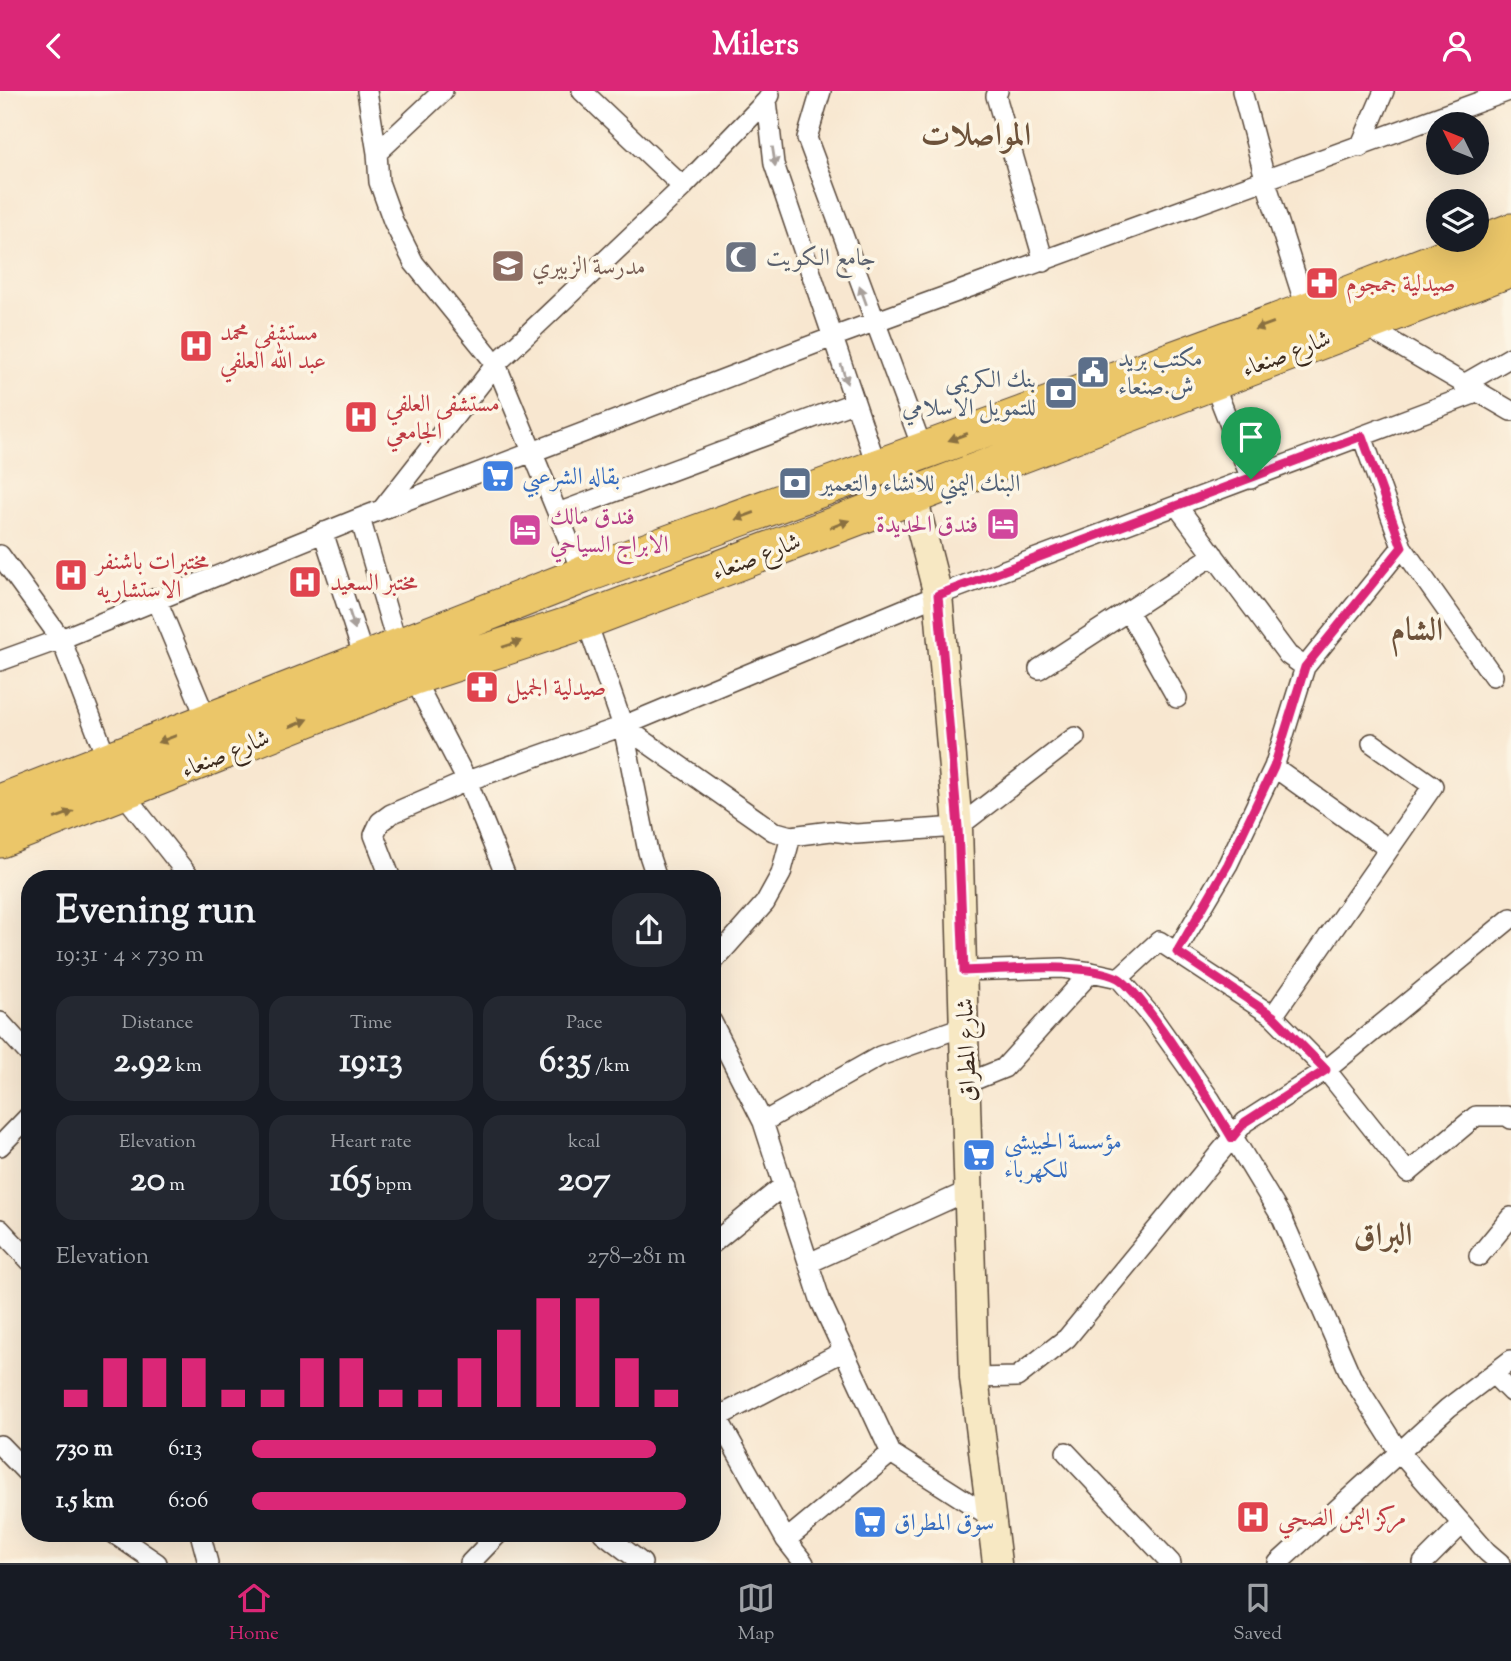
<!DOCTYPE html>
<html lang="en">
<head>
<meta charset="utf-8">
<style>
	:root { --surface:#171b24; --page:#242831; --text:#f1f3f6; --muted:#9ea1a6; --line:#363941; --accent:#db2777 }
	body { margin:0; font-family:"Sorts Mill Goudy",Amiri,serif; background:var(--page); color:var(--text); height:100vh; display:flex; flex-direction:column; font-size:26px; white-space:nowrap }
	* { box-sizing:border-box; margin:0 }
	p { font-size:23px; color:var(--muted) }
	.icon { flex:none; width:38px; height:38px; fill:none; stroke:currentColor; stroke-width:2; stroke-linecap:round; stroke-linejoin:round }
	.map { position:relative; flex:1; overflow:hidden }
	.sheet { position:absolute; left:21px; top:779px; width:700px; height:672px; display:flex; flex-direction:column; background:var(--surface); border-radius:28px; box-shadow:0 7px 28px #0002 }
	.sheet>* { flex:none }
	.needle { width:46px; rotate:313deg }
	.buttons { position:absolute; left:1426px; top:21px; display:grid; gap:14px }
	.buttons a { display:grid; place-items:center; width:63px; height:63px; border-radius:50%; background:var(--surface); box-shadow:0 7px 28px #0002; font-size:35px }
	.pin { position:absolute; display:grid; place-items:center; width:60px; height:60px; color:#fff; margin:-72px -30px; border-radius:50% 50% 50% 0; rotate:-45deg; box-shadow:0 0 7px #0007 }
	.pin .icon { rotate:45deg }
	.round { display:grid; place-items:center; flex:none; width:74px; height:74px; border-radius:28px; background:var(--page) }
	.summary { display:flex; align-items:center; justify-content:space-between; height:119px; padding:0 35px }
	h1 { font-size:38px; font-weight:800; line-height:52px }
	.metrics { display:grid; grid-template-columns:repeat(3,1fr); gap:10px; height:119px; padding:7px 35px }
	.metrics div { display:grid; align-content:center; border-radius:18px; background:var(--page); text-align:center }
	.metrics b { font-size:35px; font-weight:800 }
	.metrics small { font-size:19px; font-weight:400 }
	.metrics p { font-size:19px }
	.chart { height:196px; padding:14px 35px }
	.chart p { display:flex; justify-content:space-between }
	.chart svg { width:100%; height:126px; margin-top:7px; stroke:var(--accent); stroke-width:6 }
	ul { padding:0 35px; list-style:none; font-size:23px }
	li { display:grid; grid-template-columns:112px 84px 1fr; align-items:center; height:52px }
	li i { height:18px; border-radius:9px; background:var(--accent) }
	header { display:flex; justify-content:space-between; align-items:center; height:91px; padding:0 35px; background:var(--accent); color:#fff; font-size:32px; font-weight:800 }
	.menu { display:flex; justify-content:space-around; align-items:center; height:98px; border-top:2px solid var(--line); background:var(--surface); font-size:19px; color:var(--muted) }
	.menu a { display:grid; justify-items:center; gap:4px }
	.menu .on { color:var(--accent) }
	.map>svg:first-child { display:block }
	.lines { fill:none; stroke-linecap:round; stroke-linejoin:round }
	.street-casing { stroke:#574639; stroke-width:22 }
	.secondary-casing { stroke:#574639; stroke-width:31 }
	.highway-casing { stroke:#574639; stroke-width:39 }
	.street { stroke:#fff; stroke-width:19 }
	.secondary { stroke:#f7e8c3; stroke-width:28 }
	.highway { stroke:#ebc669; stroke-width:37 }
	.oneway { fill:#a79f9a }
	.oneway2 { fill:#8a7040 }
	.route-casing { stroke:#fff; stroke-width:14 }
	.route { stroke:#db2777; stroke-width:9 }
	.labels { text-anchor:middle; stroke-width:7; stroke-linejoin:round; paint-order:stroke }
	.worship-label { font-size:24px; fill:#5b616d; stroke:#fcf5e5; text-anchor:start }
	.education-label { font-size:24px; fill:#785e54; stroke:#fcf5e5; text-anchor:start }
	.health-label { font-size:24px; fill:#be3a42; stroke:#fcf5e5; text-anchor:start }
	.street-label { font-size:24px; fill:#3b2a1e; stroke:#fcf5e5 }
	.service-label { font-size:24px; fill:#4e5e75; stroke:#fcf5e5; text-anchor:start }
	.shop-label { font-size:24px; fill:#366cbe; stroke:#fcf5e5; text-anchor:start }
	.hotel-label { font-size:24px; fill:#b23c85; stroke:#fcf5e5; text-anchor:start }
	.district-label { font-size:32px; font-weight:bold; fill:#6d523a; stroke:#fcf5e5 }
</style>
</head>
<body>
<header><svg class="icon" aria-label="back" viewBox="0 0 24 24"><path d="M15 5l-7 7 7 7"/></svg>Milers<svg class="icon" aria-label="person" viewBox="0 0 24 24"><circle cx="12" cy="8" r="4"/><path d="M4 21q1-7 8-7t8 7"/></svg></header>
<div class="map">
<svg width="1511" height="1472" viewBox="0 0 1511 1472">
	<rect width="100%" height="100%" fill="#fcf5e5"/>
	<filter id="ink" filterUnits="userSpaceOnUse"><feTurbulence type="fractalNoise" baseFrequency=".0143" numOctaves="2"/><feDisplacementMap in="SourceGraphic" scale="14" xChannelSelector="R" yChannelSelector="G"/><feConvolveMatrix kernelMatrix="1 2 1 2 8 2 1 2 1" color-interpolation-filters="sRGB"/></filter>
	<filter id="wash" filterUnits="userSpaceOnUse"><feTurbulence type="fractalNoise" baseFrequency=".00686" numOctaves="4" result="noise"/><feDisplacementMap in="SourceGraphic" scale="28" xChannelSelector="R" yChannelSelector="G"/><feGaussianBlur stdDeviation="1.57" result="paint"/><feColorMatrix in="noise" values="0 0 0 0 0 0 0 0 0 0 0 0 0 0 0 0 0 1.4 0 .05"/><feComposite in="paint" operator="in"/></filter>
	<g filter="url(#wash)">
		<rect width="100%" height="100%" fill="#f8e7d0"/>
	</g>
	<g filter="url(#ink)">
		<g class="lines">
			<defs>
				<path id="street" d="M 367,0 L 377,62
					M 443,0 L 377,62 L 379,91 L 393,130 L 414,172 L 496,273 L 583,484
					M 582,0 L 683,96
					M 821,0 L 807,47 L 923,359
					M 998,0 L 996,5 L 1044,171
					M 1242,0 L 1266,91 L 1307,220
					M 770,4 L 767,9 L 774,73 L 877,376
					M 1360,56 L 1384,0
					M 1362,233 L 1511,320
					M 1213,291 L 1251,388
					M 1464,293 L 1511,266
					M 1362,345 L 1402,456 L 1493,585
					M 1177,415 L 1288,564 L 1305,576
					M 383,417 L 496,273 L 683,96 L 767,9
					M 558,422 L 853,312
					M 360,427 L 398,557 L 467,690 L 507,788
					M 323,441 L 367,576
					M 0,464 L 61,548 L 108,671
					M 156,507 L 208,632
					M 1128,520 L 1177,607
					M 586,529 L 623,635 L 648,761 L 657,788
					M 0,570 L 61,548 L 360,427 L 833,246 L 1509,0
					M 1039,578 L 1214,464
					M 623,635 L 773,740 L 791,745 L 831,740 L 856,743 L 958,736 L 1075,646
					M 1274,676 L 1389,758
					M 123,702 L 191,788
					M 391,788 L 374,744 L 380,731 L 391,723 L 467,690 L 623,635 L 938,504 L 1479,301
					M 1176,861 L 1228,773 L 1274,676 L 1305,576 L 1402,456
					M 712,872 L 765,812 L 781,783 L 791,745
					M 964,880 L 1062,877 L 1091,881
					M 1119,887 L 1152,926 L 1210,1008 L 1282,1127 L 1351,1285 L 1399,1361 L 1487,1461 L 1500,1472
					M 1273,925 L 1433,695 L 1372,652
					M 0,931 L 30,964
					M 712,931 L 763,1031 L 821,1211 L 891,1362 L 991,1426
					M 967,992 L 1004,977 L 1091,881 L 1119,887 L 1159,850 L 1273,925 L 1326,979 L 1408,1082 L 1476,1025 L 1507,1025 L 1511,1028
					M 763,1031 L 880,965 L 965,935
					M 0,1055 L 30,1024
					M 0,1138 L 30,1170
					M 712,1153 L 784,1094
					M 1479,1165 L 1511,1126
					M 809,1172 L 970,1099
					M 1493,1283 L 1511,1301
					M 974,1287 L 1017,1286 L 1067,1247 L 1245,1031 L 1326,979 L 1511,827
					M 712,1317 L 786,1449 L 804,1472
					M 712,1329 L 844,1260
					M 0,1354 L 30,1385
					M 1066,1361 L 1171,1472
					M 113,1442 L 157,1472
					M 200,1442 L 208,1472
					M 603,1442 L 642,1472
					M 786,1449 L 891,1362
					M 470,1472 L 499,1442
					M 1278,1472 L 1448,1317 L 1511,1269
					M 1423,1472 L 1462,1433"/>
				<path id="secondary" d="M 913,406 L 938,504 L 958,736 L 974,1287 L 997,1472"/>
				<path id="highway" d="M 0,712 L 583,484 L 1307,220 L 1511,141
					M 0,748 L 412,586 L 586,529 L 1511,177"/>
			</defs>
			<use href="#street" class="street-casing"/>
			<use href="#secondary" class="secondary-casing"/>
			<use href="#highway" class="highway-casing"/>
			<use href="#street" class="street"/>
			<use href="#secondary" class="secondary"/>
			<use href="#highway" class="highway"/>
		</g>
		<defs><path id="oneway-solid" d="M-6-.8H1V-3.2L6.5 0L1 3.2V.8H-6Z" transform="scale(1.75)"/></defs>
		<g class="oneway">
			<use href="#oneway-solid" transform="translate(774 66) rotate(81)"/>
			<use href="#oneway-solid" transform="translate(863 204) rotate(-110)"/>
			<use href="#oneway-solid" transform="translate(844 283) rotate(73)"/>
			<use href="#oneway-solid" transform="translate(352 529) rotate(72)"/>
		</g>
		<g class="oneway2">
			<use href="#oneway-solid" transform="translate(1264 235) rotate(160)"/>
			<use href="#oneway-solid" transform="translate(958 346) rotate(160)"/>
			<use href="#oneway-solid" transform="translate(745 425) rotate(160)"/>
			<use href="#oneway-solid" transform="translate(840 433) rotate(-21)"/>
			<use href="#oneway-solid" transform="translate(512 553) rotate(-18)"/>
			<use href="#oneway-solid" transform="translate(299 632) rotate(-22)"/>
			<use href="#oneway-solid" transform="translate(167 648) rotate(159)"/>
			<use href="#oneway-solid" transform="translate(64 724) rotate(-20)"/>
		</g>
	</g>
	<g class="lines" filter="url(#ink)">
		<defs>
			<path id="route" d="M 1362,345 L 1402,456 L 1305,576 L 1274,676 L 1228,773 L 1177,861 L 1273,925 L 1326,979 L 1245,1031 L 1232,1047 C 1215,1018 1142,900 1118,887 C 1085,870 1002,879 964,880 L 958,736 L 938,504 Z"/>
		</defs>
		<use href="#route" class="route-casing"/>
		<use href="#route" class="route"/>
	</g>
	<defs>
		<symbol id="mosque-square" viewBox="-11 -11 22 22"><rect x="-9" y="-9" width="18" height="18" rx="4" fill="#6b7280" stroke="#fcf5e5"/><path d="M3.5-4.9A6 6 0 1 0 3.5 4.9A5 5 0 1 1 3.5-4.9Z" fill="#fff"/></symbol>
		<symbol id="school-square" viewBox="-11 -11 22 22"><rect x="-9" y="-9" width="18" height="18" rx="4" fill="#8d6e63" stroke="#fcf5e5"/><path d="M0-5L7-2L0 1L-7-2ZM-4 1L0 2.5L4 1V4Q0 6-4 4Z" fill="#fff"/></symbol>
		<symbol id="pharmacy-square" viewBox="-11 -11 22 22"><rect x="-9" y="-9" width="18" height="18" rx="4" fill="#e0444e" stroke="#fcf5e5"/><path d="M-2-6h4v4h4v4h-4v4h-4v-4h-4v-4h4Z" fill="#fff"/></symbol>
		<symbol id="hospital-square" viewBox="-11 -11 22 22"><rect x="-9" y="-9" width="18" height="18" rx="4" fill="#e0444e" stroke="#fcf5e5"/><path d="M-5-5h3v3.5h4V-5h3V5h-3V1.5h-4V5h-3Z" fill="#fff"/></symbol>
		<symbol id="civic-square" viewBox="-11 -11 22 22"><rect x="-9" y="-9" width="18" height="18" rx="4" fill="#5c6f8a" stroke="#fcf5e5"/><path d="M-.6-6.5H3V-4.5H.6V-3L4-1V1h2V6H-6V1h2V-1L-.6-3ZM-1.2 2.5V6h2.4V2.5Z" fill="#fff"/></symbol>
		<symbol id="bank-square" viewBox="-11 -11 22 22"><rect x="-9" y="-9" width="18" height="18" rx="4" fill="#5c6f8a" stroke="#fcf5e5"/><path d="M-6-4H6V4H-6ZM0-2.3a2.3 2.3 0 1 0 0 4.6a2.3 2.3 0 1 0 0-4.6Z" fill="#fff"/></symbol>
		<symbol id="supermarket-square" viewBox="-11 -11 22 22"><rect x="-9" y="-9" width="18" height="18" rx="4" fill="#3f7fe0" stroke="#fcf5e5"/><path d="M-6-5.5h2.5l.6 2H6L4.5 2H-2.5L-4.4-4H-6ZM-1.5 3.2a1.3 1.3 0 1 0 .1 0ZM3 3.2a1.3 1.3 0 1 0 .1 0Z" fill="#fff"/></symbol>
		<symbol id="hotel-square" viewBox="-11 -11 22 22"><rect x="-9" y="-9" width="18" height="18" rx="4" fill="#d1479c" stroke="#fcf5e5"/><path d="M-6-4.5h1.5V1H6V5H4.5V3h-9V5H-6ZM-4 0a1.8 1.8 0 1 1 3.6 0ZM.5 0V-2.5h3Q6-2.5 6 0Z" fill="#fff"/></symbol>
	</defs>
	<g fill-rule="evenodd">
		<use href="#mosque-square" x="722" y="147" width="38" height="38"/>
		<use href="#school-square" x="489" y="156" width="38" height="38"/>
		<use href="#pharmacy-square" x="1303" y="173" width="38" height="38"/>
		<use href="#hospital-square" x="177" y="236" width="38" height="38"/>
		<use href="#civic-square" x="1074" y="262" width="38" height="38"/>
		<use href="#bank-square" x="1042" y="283" width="38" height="38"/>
		<use href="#hospital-square" x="342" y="307" width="38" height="38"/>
		<use href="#supermarket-square" x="479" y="366" width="38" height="38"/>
		<use href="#bank-square" x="776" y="373" width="38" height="38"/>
		<use href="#hotel-square" x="984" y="414" width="38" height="38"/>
		<use href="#hotel-square" x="506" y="420" width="38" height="38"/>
		<use href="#hospital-square" x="52" y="465" width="38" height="38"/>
		<use href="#hospital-square" x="286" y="472" width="38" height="38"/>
		<use href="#pharmacy-square" x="463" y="577" width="38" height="38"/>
		<use href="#supermarket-square" x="960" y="1045" width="38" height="38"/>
		<use href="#hospital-square" x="1234" y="1407" width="38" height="38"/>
		<use href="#supermarket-square" x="851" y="1412" width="38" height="38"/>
	</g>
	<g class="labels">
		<g class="worship-label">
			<text x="766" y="174">جامع الكويت</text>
		</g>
		<g class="education-label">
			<text x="532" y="183">مدرسة الزبيري</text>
		</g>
		<g class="health-label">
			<text x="1346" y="200">صيدلية جمجوم</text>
			<text x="220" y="249">مستشفى محمد<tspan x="220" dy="28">عبد الله العلفي</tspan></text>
			<text x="386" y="320">مستشفى العلفي<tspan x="386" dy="28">الجامعي</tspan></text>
			<text x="96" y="478">مختبرات باشنفر<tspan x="96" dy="28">الاستشاريه</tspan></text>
			<text x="330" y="499">مختبر السعيد</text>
			<text x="506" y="604">صيدلية الجميل</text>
			<text x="1278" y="1434">مركز اليمن الصحي</text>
		</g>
		<g class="street-label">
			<text transform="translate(1286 262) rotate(-21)" y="8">شارع صنعاء</text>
			<text transform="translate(756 465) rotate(-21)" y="8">شارع صنعاء</text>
			<text transform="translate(225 662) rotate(-22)" y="8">شارع صنعاء</text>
			<text transform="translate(966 959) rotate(-92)" y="8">شارع المطراق</text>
		</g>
		<g class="service-label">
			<text x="1118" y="275">مكتب بريد<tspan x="1118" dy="28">ش.صنعاء</tspan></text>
			<text x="1036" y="296" text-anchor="end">بنك الكريمي<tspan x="1036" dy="28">للتمويل الاسلامي</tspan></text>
			<text x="820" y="400">البنك اليمني للانشاء والتعمير</text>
		</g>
		<g class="shop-label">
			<text x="522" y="393">بقاله الشرعبي</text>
			<text x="1004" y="1058">مؤسسة الحبيشي<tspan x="1004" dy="28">للكهرباء</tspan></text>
			<text x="894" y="1439">سوق المطراق</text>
		</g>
		<g class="hotel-label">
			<text x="550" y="433">فندق مالك<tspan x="550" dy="28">الابراج السياحي</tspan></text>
			<text x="978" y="441" text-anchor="end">فندق الحديدة</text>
		</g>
		<g class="district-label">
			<text x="976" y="54">المواصلات</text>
			<text x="1417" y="549">الشام</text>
			<text x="1383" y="1154">البراق</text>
		</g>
	</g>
</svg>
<div class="buttons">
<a><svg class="needle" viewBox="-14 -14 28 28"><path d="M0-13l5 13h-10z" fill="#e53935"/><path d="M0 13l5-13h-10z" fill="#9ea1a6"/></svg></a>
<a><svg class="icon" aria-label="layers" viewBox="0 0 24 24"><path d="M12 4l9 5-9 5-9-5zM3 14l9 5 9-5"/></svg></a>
</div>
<div class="pin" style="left:1251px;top:388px;background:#1e9e55"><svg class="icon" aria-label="arrive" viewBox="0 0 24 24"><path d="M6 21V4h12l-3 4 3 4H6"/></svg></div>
<section class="sheet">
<div class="summary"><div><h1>Evening run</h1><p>19:31 · 4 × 730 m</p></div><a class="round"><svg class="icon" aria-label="share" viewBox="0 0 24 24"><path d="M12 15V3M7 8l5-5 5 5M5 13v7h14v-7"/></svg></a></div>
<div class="metrics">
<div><p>Distance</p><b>2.92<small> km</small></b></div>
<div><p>Time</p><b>19:13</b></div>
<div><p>Pace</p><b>6:35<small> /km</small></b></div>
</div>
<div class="metrics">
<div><p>Elevation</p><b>20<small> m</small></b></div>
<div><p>Heart rate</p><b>165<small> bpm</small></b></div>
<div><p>kcal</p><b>207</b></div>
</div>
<div class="chart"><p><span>Elevation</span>278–281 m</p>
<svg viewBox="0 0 160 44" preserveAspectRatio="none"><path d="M5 44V38M15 44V27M25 44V27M35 44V27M45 44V38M55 44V38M65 44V27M75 44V27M85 44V38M95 44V38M105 44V27M115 44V17M125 44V6M135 44V6M145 44V27M155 44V38"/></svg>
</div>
<ul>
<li><b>730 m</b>6:13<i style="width:93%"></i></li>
<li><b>1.5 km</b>6:06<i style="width:100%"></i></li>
</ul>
</section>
</div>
<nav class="menu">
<a class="on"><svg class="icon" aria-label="home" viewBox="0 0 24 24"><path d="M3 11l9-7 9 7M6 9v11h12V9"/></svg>Home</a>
<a><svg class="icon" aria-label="map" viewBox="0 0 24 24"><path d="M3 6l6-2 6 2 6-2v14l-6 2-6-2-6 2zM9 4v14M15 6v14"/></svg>Map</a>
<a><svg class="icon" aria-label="saved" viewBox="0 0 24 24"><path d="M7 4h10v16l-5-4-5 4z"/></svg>Saved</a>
</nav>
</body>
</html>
